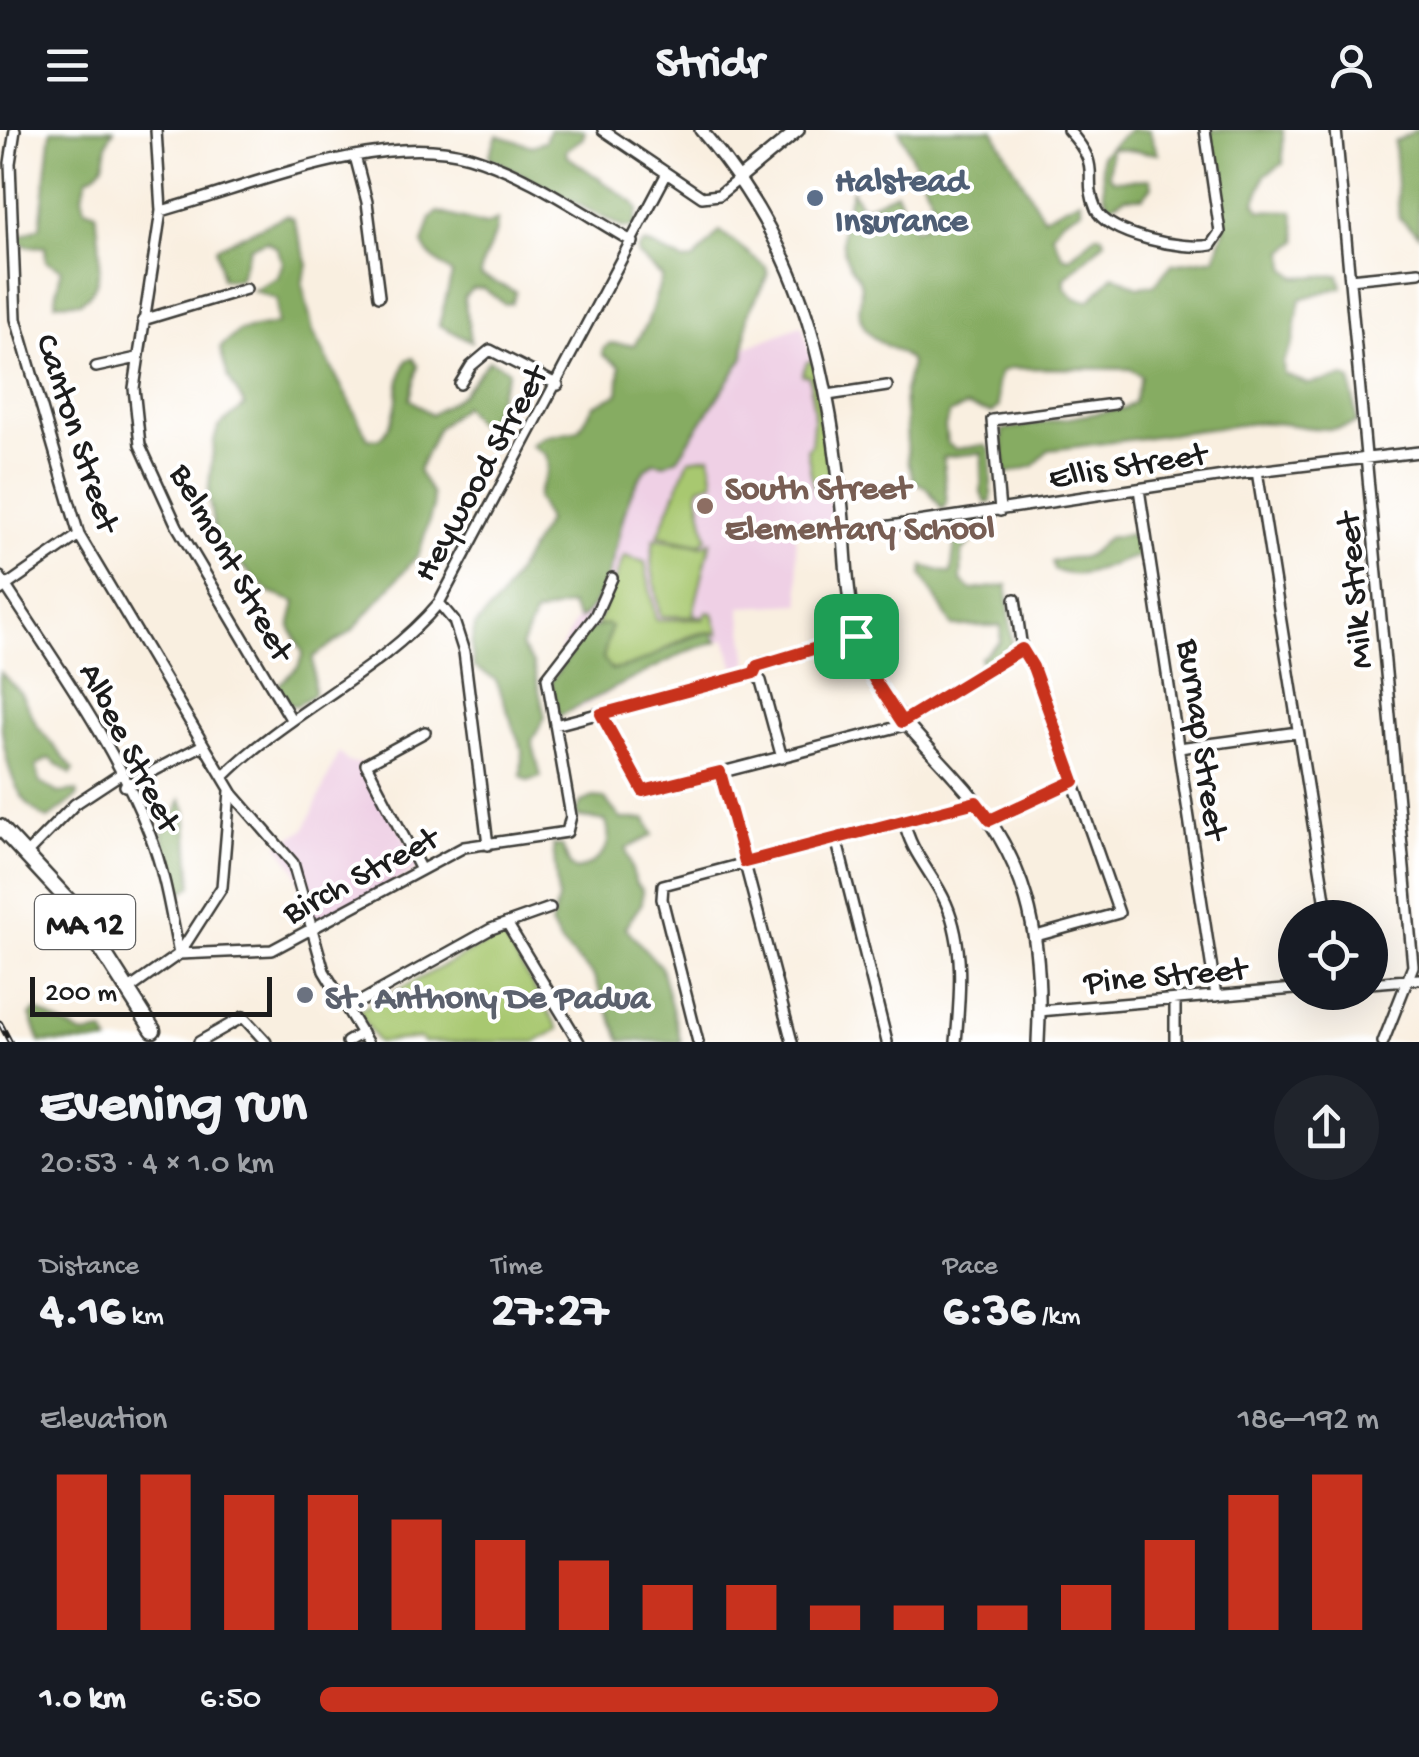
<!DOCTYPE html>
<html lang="en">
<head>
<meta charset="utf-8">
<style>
	:root { --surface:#171b24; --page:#20242c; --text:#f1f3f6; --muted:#9ea1a6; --accent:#c8321e }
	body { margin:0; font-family:"Gochi Hand",sans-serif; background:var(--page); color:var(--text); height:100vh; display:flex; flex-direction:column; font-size:38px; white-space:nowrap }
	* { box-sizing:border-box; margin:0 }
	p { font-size:32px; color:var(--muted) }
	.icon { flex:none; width:55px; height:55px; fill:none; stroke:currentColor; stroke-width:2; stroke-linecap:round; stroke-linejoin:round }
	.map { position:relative; height:912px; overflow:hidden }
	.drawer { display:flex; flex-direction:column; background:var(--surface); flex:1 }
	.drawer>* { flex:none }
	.tools { position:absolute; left:1278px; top:770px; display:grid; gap:20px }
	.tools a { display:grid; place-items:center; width:110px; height:110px; border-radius:50%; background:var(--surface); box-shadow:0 10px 40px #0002; font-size:50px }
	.scale { position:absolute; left:30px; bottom:25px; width:242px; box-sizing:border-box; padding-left:10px; border:5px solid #1c1c1c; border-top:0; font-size:28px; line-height:35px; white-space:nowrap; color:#1c1c1c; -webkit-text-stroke:8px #fff; paint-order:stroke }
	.pin { position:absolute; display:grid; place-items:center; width:85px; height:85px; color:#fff; margin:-42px; border-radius:20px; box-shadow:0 5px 15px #0006 }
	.round { display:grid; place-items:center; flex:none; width:105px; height:105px; border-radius:52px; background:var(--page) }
	.headline { display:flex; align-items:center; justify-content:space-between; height:170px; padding:0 40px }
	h1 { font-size:55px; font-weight:700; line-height:75px }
	.figures { display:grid; grid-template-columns:repeat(3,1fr); gap:15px; height:170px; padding:10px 40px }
	.figures div { display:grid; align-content:center }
	.figures b { font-size:50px; font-weight:700 }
	.figures small { font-size:28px; font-weight:400 }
	.figures p { font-size:28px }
	.chart { height:280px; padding:20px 40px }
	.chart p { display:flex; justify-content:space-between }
	.chart svg { width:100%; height:180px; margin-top:10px; stroke:var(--accent); stroke-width:6 }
	ul { padding:0 40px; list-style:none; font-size:32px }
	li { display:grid; grid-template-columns:160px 120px 1fr; align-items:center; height:75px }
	li i { height:25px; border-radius:12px; background:var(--accent) }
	header { display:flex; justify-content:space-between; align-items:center; height:130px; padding:0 40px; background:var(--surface); font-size:45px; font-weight:700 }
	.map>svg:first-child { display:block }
	.built { fill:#efd0e5 }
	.green { fill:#a8c870; stroke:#627246; stroke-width:2.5 }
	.forest { fill:#86ac62; stroke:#51643f; stroke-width:2.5 }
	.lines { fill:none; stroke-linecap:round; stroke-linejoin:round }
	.minor-casing { stroke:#3d3c39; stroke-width:14 }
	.major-casing { stroke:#3d3c39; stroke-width:16 }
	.highway-casing { stroke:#3d3c39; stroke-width:19 }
	.minor { stroke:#fff; stroke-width:9 }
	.major { stroke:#fff; stroke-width:11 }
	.highway { stroke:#fff; stroke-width:14 }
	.rail-casing { stroke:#1c1c1c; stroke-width:6 }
	.rail { stroke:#fff; stroke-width:2.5; stroke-dasharray:8; stroke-linecap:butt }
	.route-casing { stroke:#fff; stroke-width:20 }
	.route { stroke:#c8321e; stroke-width:12 }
	.service-dot { fill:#5c6f8a; stroke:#fff; stroke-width:4 }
	.education-dot { fill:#8d6e63; stroke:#fff; stroke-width:4 }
	.worship-dot { fill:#6b7280; stroke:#fff; stroke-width:4 }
	.labels { text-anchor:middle; stroke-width:8; stroke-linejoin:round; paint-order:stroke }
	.shield { fill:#fff; stroke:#606060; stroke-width:2.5 }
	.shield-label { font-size:32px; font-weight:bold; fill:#1c1c1c }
	.service-label { font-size:35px; font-weight:bold; fill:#4e5e75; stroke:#fff; text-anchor:start }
	.street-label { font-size:35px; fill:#1c1c1c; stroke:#fff }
	.education-label { font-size:35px; font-weight:bold; fill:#785e54; stroke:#fff; text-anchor:start }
	.worship-label { font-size:35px; font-weight:bold; fill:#5b616d; stroke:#fff; text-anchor:start }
</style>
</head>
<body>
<header><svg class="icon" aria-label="menu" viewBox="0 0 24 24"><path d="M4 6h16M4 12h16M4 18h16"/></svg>Stridr<svg class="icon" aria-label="person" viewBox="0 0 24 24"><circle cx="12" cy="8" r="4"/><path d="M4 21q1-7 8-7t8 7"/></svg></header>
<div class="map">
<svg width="1419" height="912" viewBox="0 0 1419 912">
	<rect width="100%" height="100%" fill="#fff"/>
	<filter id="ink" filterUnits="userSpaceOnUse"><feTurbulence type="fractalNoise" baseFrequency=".01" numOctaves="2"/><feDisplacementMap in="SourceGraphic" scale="20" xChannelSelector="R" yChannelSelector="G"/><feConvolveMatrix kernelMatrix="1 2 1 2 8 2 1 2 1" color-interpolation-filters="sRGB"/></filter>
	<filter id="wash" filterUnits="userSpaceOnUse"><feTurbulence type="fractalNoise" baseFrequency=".0048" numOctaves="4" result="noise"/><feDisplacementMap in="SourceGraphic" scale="40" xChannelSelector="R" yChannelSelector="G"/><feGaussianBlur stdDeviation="2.25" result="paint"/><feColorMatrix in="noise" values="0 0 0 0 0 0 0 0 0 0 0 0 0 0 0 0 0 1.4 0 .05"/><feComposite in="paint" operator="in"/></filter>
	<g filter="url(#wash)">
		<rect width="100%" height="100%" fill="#f9efe0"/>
		<path class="built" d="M 802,195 L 814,240 L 833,391 L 794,394 L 801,474 L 740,477 L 748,533 L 740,538 L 735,539 L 726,509 L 688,521 L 577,580 L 557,585 L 551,551 L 564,535 L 558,524 L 587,469 L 618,263 L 652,197 L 723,249 L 745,218 Z
			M 339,622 L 348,632 L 366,634 L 420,738 L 314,799 L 296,740 L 278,715 L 305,699 Z"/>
		<path class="green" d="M 813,230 L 831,358 L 826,367 L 814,362 L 807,319 L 811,315 L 814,284 L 809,246 L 802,245 L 807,232 Z
			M 710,326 L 714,352 L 700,356 L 698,361 L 707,408 L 700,414 L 658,406 L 689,329 Z
			M 654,409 L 702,416 L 711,411 L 693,484 L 703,487 L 660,486 L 651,432 Z
			M 624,426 L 645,432 L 656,490 L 704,489 L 707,482 L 713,483 L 719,504 C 679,493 647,547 607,538 L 603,528 L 611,497 L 597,495 Z
			M 502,805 L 559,899 L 536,912 L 423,912 L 420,908 L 377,912 L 358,881 Z"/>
		<path class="forest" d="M 51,0 L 114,0 C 99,18 114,36 88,47 L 82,65 L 85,78 L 96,82 C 99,110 109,156 80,172 L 55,173 L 61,139 L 46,131 L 45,117 L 26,116 L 16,108 L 40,97 Z
			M 549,0 L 585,0 L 583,8 L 566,20 L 567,26 L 634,73 L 638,80 L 633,98 L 623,98 L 489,27 L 497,5 L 532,16 L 545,11 Z
			M 899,0 L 993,0 L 1043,87 L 1080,69 L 1082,79 L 1061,91 L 1052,104 L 1063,126 L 1069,128 L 1097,104 L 1102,106 L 1105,111 L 1065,148 L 1065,158 L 1075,168 L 1089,171 L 1114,145 L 1138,157 L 1154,155 L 1172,134 L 1215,128 L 1224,99 L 1210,0 L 1283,0 L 1283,34 L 1265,45 L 1255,72 L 1260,80 L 1293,81 L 1298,111 L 1285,121 L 1286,138 L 1296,147 L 1339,145 L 1342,157 L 1300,169 L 1293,213 L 1283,232 L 1284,244 L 1308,254 L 1346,247 L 1351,251 L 1357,293 C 1325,308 1290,290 1257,293 C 1188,301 1118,312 1048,320 L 1034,336 L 1005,344 L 1002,300 L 1125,278 L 1134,272 L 1141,246 L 1130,239 L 1011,238 L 1001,242 L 997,253 L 999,277 L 992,283 L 966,276 L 949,284 L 945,297 L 947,313 L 955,319 L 985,315 L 991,322 L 991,372 L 986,373 L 981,363 L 982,323 L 943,327 L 947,374 L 942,379 L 927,358 L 914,351 L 908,332 L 904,262 L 911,233 C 900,219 886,218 873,207 C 848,184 867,169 859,149 C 857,144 852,141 850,136 C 836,110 843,86 852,60 L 862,78 L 896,62 L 915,99 L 940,87 Z
			M 1129,0 L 1149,0 L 1158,24 L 1111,18 L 1109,45 L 1114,50 L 1150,49 L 1152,56 L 1143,67 L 1125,67 L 1110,76 L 1104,63 L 1101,25 Z
			M 1416,0 L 1419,2 L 1419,105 L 1399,88 L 1394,12 Z
			M 438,82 L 485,95 L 497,90 C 498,111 480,126 481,146 L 516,162 L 512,173 L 505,174 L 483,158 L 472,159 L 464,167 L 471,211 L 439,195 L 452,144 L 429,125 L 423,114 L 431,88 Z
			M 286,85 L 293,88 L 308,135 L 302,153 L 313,201 L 368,308 L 378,309 C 404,289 392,256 407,230 L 413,228 L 418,236 L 410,269 L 431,285 L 462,264 L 489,230 L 509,240 L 484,302 L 463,276 L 438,298 L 418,341 L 432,364 L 433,377 L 419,424 L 351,502 L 313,527 L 314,564 L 296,576 L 289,574 L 278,555 L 298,537 L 303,523 L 290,497 L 296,472 L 270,463 L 216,410 L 208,364 L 214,311 L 218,297 L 245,276 L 228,247 L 220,218 L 239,201 L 277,194 L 277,169 L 253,160 L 278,147 L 283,132 L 277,118 L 267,111 L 250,117 L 239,150 L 222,149 L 216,118 Z
			M 720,101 L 766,137 L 768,145 L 748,184 L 744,227 L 678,328 L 665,334 L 653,332 C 608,372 627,452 579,490 L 570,475 L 535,484 L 521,517 L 533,534 L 545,587 L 532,611 L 541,647 L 528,651 L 521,646 L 522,620 L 496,550 L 474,537 L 471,515 L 475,496 L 501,468 L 547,391 L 537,368 C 541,349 551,346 546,325 L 531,315 L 543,307 L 579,300 L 594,275 L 618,264 L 620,236 L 603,225 L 603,219 L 610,213 L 634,215 L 647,194 L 662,147 L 638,125 L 638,119 L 645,113 L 684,131 L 694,130 Z
			M 965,393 L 977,395 L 981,403 L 962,422 L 961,451 L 972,460 L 1007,455 L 1012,515 L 982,534 L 980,528 L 1000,512 L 1001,496 L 952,496 L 922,445 L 924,436 L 951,444 L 956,402 Z
			M 1130,404 L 1140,410 L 1142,420 L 1137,427 C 1107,433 1086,453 1054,440 L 1052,432 C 1086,421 1077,439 1107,408 Z
			M 606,494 L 611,497 L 603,528 L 611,540 C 648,536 675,508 711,502 L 718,511 L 688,521 L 559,586 L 551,551 L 587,500 Z
			M 0,542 L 20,562 L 38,597 L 74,640 L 71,644 L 49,628 L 36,636 L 40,653 L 59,663 L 77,661 L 78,666 L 48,689 C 0,667 0,590 0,542 Z
			M 594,667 L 604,668 L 621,689 L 646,689 L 653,705 L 626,719 L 636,754 L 642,760 L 642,773 L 625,797 L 661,837 L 681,912 L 621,910 L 593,845 L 562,815 L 551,795 L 558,769 L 553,715 L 562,716 L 570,736 L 576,740 C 602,732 614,717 606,691 L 578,687 L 576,682 L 581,672 Z
			M 181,669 L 186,680 L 192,756 L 177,765 L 162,703 L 174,689 Z
			M 36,880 L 83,905 L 104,902 L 109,912 L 40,912 L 30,885 Z"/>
	</g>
	<g filter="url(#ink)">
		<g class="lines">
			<defs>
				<path id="minor" d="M 15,0 L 10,33 L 16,189 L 79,405 L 233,664 L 293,733 L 324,841 L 367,912
					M 156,0 L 161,81 L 134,258 L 140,315 L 177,396 L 291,589
					M 603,0 L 702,67 L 719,65 L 740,48
					M 1068,0 C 1105,40 1081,44 1096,79 C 1107,105 1185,121 1211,115 L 1220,102 L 1205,0
					M 1336,0 L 1413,836 L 1383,912
					M 355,26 L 367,72 L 379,166
					M 161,81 C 250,57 380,0 469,26 C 526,43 581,82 633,112
					M 1350,149 L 1419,142
					M 143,190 L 246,159
					M 96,237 L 137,228
					M 460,254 L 471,236 L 490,220 L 558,255
					M 828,265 L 887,256
					M 1257,341 L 1328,788
					M 1139,359 L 1216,866
					M 1000,381 L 992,290 L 1114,274
					M 844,403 L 1257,341 L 1419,322
					M 0,447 C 53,530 115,613 150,705 C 165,743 171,784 179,824
					M 0,460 L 79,405
					M 1015,469 L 1022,519 L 1033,537 L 1119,783 L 1036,806
					M 439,473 L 454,491 L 464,522 L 488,715
					M 754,543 L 761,551 L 782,628
					M 601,584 L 645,662 L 905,595
					M 902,592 L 1022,519
					M 555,595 L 754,543 L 757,535 L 857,505
					M 1179,618 L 1298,602
					M 721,643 L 792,912
					M 224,646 C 289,581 380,543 439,473 L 666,45
					M 125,656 L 203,615
					M 904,690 C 910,723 933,743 946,773 C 965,816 960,866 956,912
					M 990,691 L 1074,651
					M 836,708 L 887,912
					M 26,724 L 75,674 L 119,645
					M 420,738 L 366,634 L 425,602
					M 507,793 L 579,912
					M 179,824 L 222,757 L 230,661
					M 1370,853 L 1419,849
					M 128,860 L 179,824 L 272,820 L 464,717 L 567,702 L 571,686 L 547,548 L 595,486 L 612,448
					M 1175,870 L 1175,912
					M 347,879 L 491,799 L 550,778
					M 1039,881 L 1295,859
					M 199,912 L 243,887 L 266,912
					M 347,912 L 362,903
					M 698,912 L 662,769 L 663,755 L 976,672"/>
				<path id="major" d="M 701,0 C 797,112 827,225 841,369 C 847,421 844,476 864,526 C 883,575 920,608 954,646 C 1029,727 1044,805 1038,912
					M 740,48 L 798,0"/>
				<path id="highway" d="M 0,697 L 76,779 L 153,900"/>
			</defs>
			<use href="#minor" class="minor-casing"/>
			<use href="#major" class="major-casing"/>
			<use href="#highway" class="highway-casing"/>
			<use href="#minor" class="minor"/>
			<use href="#major" class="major"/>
			<use href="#highway" class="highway"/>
			<defs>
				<path id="rail" d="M 0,893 L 10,912"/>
			</defs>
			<use href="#rail" class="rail-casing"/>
			<use href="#rail" class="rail"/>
		</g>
	</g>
	<g class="lines" filter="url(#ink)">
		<defs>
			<path id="route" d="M 856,506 L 874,549 L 902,592 L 1022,519 L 1033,537 L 1074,651 L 990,690 L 976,672 L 745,732 L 720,642 L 643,661 L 601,584 L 754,543 L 757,536 Z"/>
		</defs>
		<use href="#route" class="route-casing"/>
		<use href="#route" class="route"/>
	</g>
	<circle class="service-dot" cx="815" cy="68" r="10"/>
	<circle class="education-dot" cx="705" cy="376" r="10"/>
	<circle class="worship-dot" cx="305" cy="865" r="10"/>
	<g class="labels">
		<rect class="shield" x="35" y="765" width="100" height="54" rx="8"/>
		<g class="shield-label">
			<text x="85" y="803">MA 12</text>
		</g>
		<g class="service-label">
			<text x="835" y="60">Halstead<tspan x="835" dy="40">Insurance</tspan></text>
		</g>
		<g class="street-label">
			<text transform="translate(80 302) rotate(72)" y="12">Canton Street</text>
			<text transform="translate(1127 333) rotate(-9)" y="12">Ellis Street</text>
			<text transform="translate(478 342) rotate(-61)" y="12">Heywood Street</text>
			<text transform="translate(234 431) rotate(61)" y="12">Belmont Street</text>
			<text transform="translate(1352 461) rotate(-95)" y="12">Milk Street</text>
			<text transform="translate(1205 609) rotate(82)" y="12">Burnap Street</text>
			<text transform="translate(132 616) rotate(63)" y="12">Albee Street</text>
			<text transform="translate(359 743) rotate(-28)" y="12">Birch Street</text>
			<text transform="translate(1165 843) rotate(-5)" y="12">Pine Street</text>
		</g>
		<g class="education-label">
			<text x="725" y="368">South Street<tspan x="725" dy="40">Elementary School</tspan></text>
		</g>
		<g class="worship-label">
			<text x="325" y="877">St. Anthony De Padua</text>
		</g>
	</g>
</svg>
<div class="tools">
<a><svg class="icon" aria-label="locate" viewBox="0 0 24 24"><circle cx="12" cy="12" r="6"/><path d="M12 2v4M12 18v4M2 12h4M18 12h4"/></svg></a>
</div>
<div class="scale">200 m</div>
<div class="pin" style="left:856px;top:506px;background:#1e9e55"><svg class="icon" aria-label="arrive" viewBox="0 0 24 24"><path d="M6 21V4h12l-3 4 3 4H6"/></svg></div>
</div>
<section class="drawer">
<div class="headline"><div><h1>Evening run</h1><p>20:53 · 4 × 1.0 km</p></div><a class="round"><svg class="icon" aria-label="share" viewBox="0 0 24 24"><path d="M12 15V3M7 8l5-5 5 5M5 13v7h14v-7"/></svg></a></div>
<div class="figures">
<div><p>Distance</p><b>4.16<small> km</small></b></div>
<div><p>Time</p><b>27:27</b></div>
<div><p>Pace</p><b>6:36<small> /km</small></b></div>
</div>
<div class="chart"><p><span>Elevation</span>186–192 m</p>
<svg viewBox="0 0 160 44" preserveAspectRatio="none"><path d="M5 44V6M15 44V6M25 44V11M35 44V11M45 44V17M55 44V22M65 44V27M75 44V33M85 44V33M95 44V38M105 44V38M115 44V38M125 44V33M135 44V22M145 44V11M155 44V6"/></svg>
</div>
<ul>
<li><b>1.0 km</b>6:50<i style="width:64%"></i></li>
</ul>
</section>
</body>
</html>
